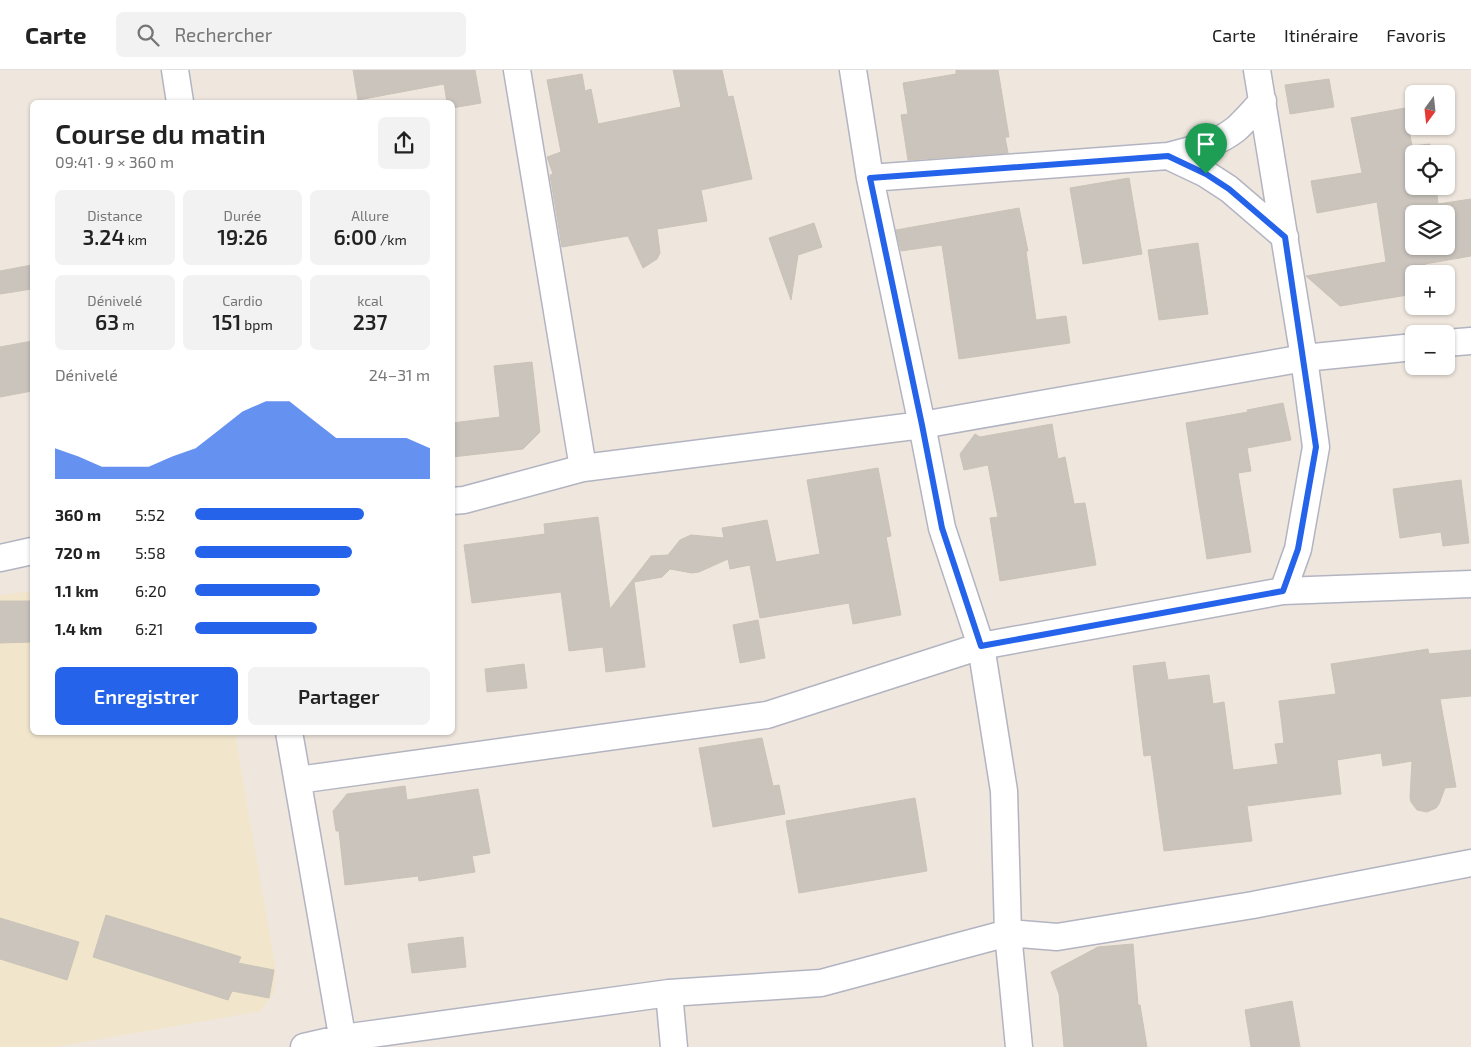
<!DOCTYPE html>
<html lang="fr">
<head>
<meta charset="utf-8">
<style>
	:root { --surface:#fff; --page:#f2f2f2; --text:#222; --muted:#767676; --line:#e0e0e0; --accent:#2563eb }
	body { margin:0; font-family:"Exo 2",sans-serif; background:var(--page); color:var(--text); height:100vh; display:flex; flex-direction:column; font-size:19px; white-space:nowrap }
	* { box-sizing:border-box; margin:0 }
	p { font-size:16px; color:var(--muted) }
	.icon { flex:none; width:28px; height:28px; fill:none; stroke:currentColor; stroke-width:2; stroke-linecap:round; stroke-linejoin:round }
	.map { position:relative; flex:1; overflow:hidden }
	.panel { position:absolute; left:30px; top:30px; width:425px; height:635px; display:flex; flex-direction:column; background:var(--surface); border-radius:8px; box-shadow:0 1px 4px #0004 }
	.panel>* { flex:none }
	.needle { width:32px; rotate:195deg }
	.fabs { position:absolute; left:1405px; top:15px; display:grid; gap:10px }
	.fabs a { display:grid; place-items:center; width:50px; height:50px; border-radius:8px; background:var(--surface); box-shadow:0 1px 4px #0004; font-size:25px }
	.pin { position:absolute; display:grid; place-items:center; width:42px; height:42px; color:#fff; margin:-51px -21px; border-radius:50% 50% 50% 0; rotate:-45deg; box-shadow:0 0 5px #0007 }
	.pin .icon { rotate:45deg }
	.round { display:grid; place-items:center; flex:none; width:52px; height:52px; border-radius:8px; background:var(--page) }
	.summary { display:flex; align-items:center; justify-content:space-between; height:85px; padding:0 25px }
	h1 { font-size:28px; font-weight:600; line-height:38px }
	.figures { display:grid; grid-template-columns:repeat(3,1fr); gap:8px; height:85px; padding:5px 25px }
	.figures div { display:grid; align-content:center; border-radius:8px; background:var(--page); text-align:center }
	.figures b { font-size:21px; font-weight:600 }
	.figures small { font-size:14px; font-weight:400 }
	.figures p { font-size:14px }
	.chart { height:140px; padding:10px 25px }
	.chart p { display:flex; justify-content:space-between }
	.chart svg { width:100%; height:90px; margin-top:5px; fill:var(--accent); opacity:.7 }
	.cta { display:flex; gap:10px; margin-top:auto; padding:10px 25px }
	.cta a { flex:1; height:58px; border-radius:8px; background:var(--accent); color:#fff; font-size:20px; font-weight:600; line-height:58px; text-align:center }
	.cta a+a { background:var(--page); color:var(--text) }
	ul { padding:0 25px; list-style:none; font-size:16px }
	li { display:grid; grid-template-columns:80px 60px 1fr; align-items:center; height:38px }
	li i { height:12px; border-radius:6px; background:var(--accent) }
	header { display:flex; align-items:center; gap:30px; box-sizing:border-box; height:70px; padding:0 25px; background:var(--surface); border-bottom:1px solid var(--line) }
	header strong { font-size:24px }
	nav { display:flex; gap:28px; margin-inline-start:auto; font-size:18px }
	.search { width:350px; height:45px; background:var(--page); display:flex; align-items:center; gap:12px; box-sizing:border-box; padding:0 18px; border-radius:8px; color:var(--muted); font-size:19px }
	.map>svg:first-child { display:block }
	.education { fill:#f1e5cc }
	.building { fill:#cac4bd; stroke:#cac3b7; fill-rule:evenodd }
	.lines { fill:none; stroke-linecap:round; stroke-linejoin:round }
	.street-casing { stroke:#b2b4c1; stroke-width:29 }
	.street { stroke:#fff; stroke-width:26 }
	.route-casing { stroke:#fff; stroke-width:10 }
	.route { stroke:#2563eb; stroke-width:6 }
</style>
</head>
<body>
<header>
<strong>Carte</strong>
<div class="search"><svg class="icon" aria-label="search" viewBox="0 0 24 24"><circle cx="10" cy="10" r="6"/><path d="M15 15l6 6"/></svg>Rechercher</div>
<nav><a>Carte</a><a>Itinéraire</a><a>Favoris</a></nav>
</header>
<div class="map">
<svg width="1471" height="977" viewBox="0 0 1471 977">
	<rect width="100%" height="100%" fill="#efe7de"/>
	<path class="education" d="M 32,521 L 32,662 L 235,663 L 276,901 L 274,923 L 261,941 L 56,977 L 0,977 L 0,525 Z"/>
	<path class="building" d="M 353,0 L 475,0 L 481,33 L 452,38 L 452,32 L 447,32 L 444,14 L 358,30 Z
		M 673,0 L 722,0 L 728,27 L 733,26 L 752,109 L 701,120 L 707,151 L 657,159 L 660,183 L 657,189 L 643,198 L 628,166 L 562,177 L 550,105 L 553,104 L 547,87 L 561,82 L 547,10 L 582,4 L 585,21 L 591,19 L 598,54 L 681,37 Z
		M 956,0 L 998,0 L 1009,67 L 1005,67 L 1008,83 L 908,90 L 901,45 L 908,44 L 903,13 L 956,4 Z
		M 1329,9 L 1334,37 L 1290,44 L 1285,15 Z
		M 1405,38 L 1412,76 L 1430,74 L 1431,84 L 1414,84 L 1414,116 L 1436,116 L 1438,134 L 1471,129 L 1471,186 L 1425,194 L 1426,204 L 1414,204 L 1414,224 L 1340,236 L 1306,206 L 1386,192 L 1377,132 L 1317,143 L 1311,111 L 1362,103 L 1351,48 ZM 1414,144 L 1446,144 L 1446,176 L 1414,176 Z
		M 1129,108 L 1142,184 L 1083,194 L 1070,118 Z
		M 1019,138 L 1028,181 L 1026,181 L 1036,250 L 1066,246 L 1070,273 L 959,289 L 942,175 L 901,181 L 896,160 Z
		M 814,153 L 822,177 L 798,185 L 791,230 L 769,168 Z
		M 1198,173 L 1208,244 L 1159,250 L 1148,180 Z
		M 32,195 L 32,219 L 0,224 L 0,201 Z
		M 32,271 L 32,321 L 0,327 L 0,277 Z
		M 532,292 L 540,362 L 523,379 L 452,387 L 452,353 L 500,347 L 494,296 Z
		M 1283,333 L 1291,370 L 1247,378 L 1251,401 L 1238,403 L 1251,482 L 1207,489 L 1186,353 L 1248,342 L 1247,340 Z
		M 1052,354 L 1058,389 L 1065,387 L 1074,434 L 1085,433 L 1096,495 L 1000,511 L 990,448 L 998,447 L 988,395 L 964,400 L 960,384 L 975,364 L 980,367 Z
		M 878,398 L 891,466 L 886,467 L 901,545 L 853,554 L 849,533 L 760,548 L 750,495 L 730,499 L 728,489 L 699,502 L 692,503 L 670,499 L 662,507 L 634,512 L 645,597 L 606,602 L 603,577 L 569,581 L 561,522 L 472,533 L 464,475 L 545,464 L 544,454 L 598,447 L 610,539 L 651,486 L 668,485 L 680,470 L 691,465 L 724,468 L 722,458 L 767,450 L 776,492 L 820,484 L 807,410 Z
		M 1461,410 L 1469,473 L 1443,476 L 1441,462 L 1400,468 L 1393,419 Z
		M 0,531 L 31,531 L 32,572 L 0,573 Z
		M 758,550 L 765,588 L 740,593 L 733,555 Z
		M 1428,579 L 1429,584 L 1471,580 L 1471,626 L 1440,629 L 1456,717 L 1445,718 L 1439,734 L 1436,738 L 1427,742 L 1417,740 L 1411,732 L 1410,727 L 1412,691 L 1383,696 L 1381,683 L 1337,690 L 1341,724 L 1247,736 L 1252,771 L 1164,781 L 1151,685 L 1144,686 L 1133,596 L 1165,592 L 1168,610 L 1209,605 L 1213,634 L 1224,632 L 1233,700 L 1278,694 L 1275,674 L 1284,673 L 1279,631 L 1336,624 L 1331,594 Z
		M 524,594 L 527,618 L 487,622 L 485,599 Z
		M 762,668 L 773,716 L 779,715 L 785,744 L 713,757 L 699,678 Z
		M 405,716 L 407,730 L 478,719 L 490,783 L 472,786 L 475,802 L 419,811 L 418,806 L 345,815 L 339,761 L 336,761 L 333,741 L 347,724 Z
		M 915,728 L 927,801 L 799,823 L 786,751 Z
		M 106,845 L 241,887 L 238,893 L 274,900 L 269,928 L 232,921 L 228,930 L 93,887 Z
		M 0,848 L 79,872 L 67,910 L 0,889 Z
		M 463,867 L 466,897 L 412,903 L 408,874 Z
		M 1133,874 L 1138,935 L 1140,935 L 1147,977 L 1064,977 L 1059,924 L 1051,902 L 1098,877 Z
		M 1292,931 L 1300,977 L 1251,977 L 1245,940 Z"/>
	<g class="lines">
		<defs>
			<path id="street" d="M 175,0 L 180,32
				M 517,0 L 583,398
				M 853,0 L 870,108 L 922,355 L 942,458 L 981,576 L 1004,721 L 1008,863 L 1019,977
				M 1257,0 L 1304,288 L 1316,377 L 1298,479 L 1283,521
				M 1168,86 L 1206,104 L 1229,119 L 1285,167
				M 870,108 L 1168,86 C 1191,80 1216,75 1236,59 C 1245,51 1254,40 1263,31
				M 1446,273 L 1471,271
				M 452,431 L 464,430 L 583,398 L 922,355 L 1304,288 L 1414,277
				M 0,488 L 32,481
				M 289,662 L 344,977
				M 298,710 L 767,645 L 981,576 L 1283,521 L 1471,514
				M 669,923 L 674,977
				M 304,977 L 343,968 L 669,923 L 821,913 L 1008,863 L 1057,867 L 1253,835 L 1471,793"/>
		</defs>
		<use href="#street" class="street-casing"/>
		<use href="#street" class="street"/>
	</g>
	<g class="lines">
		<defs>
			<path id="route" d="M 1168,86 L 1206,104 L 1229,119 L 1285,167 L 1316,377 L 1298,479 L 1283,521 L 981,576 L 942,458 L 922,355 L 870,108 Z"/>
		</defs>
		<use href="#route" class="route-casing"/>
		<use href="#route" class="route"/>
	</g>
</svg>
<div class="fabs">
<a><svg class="needle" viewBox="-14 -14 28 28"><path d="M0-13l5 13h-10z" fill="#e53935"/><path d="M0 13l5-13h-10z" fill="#767676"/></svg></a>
<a><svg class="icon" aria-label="locate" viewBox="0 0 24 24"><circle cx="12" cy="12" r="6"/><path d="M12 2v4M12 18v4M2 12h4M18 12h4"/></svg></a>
<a><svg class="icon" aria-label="layers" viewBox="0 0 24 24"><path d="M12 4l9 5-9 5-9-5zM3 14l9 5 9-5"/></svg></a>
<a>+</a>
<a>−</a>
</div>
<div class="pin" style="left:1206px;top:104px;background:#1e9e55"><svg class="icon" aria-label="arrive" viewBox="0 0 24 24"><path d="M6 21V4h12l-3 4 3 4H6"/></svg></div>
<section class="panel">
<div class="summary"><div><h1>Course du matin</h1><p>09:41 · 9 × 360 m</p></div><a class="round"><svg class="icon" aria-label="share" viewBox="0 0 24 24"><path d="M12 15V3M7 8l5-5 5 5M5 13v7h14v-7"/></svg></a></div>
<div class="figures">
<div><p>Distance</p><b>3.24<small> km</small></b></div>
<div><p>Durée</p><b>19:26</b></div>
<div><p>Allure</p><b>6:00<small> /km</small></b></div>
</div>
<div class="figures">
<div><p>Dénivelé</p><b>63<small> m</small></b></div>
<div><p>Cardio</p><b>151<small> bpm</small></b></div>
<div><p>kcal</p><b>237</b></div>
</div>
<div class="chart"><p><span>Dénivelé</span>24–31 m</p>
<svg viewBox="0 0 160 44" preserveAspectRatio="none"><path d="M0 44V29L10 33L20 38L30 38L40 38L50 33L60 29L70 20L80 11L90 6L100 6L110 15L120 24L130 24L140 24L150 24L160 29V44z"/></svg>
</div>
<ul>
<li><b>360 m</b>5:52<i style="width:72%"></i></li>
<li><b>720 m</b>5:58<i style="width:67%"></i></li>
<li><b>1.1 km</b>6:20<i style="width:53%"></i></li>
<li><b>1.4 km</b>6:21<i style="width:52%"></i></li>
</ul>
<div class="cta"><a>Enregistrer</a><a>Partager</a></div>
</section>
</div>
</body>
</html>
